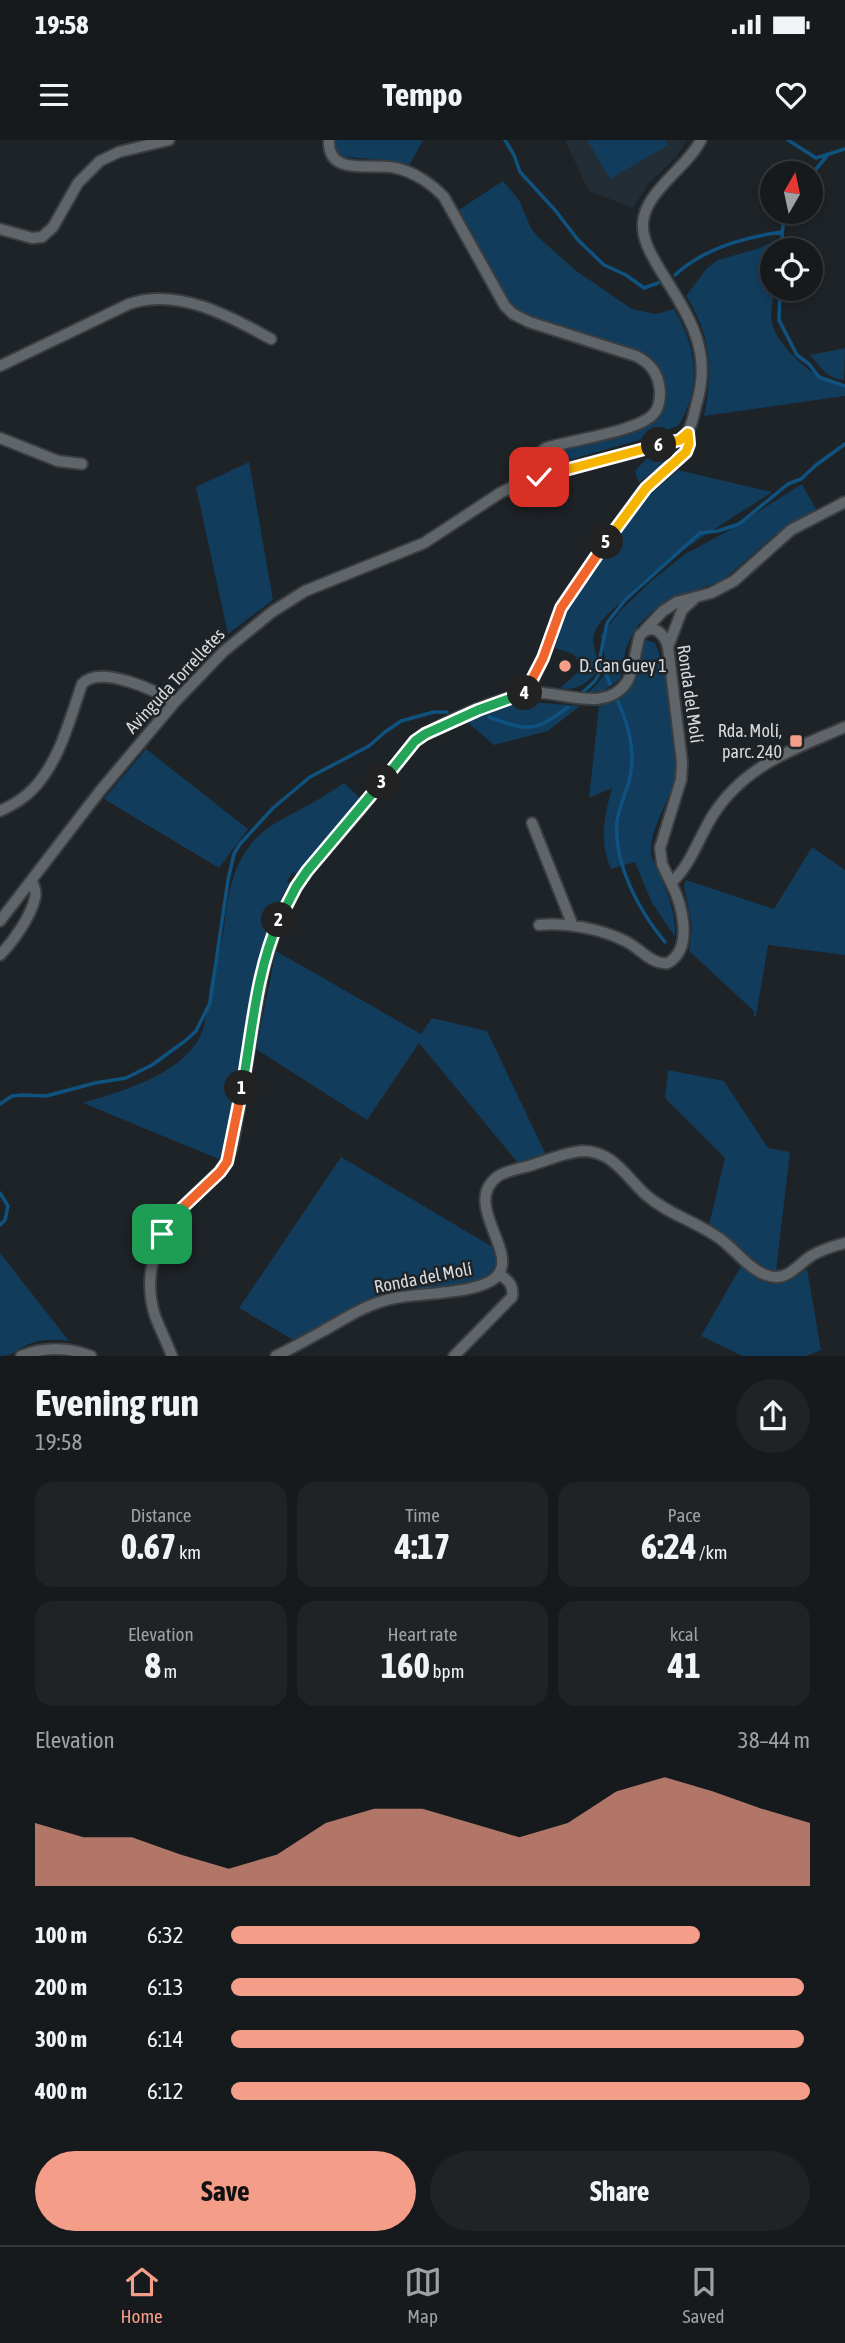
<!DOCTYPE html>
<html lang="en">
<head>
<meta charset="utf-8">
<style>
	:root { --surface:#161a1d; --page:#1f2326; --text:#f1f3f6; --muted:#9ea1a4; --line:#35383b; --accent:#f49e89 }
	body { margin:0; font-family:"Asap Condensed",sans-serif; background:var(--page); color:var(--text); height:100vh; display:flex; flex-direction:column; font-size:26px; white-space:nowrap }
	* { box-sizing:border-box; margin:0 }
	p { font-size:23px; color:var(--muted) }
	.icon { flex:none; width:38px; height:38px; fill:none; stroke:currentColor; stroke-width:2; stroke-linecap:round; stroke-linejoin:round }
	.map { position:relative; height:1216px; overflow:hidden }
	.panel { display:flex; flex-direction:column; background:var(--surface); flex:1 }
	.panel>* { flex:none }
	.needle { width:46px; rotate:9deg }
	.fabs { position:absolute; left:760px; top:21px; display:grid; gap:14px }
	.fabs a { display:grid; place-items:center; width:63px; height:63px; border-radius:50%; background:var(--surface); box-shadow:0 4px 10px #0003,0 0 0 2px var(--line); font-size:35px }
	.pin { position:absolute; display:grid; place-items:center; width:60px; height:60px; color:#fff; margin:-30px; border-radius:14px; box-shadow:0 4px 10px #0006 }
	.km { position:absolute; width:35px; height:35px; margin:-18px; border-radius:50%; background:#222; color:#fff; font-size:19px; line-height:35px; text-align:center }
	.round { display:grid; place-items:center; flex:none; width:74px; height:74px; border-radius:37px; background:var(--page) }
	.overview { display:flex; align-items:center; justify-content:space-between; height:119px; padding:0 35px }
	h1 { font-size:38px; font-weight:700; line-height:52px }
	.stats { display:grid; grid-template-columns:repeat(3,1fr); gap:10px; height:119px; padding:7px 35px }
	.stats div { display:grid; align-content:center; border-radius:18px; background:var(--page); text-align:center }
	.stats b { font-size:35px; font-weight:700 }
	.stats small { font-size:19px; font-weight:400 }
	.stats p { font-size:19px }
	.chart { height:196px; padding:14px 35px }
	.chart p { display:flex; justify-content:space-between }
	.chart svg { width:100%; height:126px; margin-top:7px; fill:var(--accent); opacity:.7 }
	.action { display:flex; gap:14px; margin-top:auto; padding:14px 35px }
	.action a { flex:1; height:80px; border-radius:42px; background:var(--accent); color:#111; font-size:28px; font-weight:700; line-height:80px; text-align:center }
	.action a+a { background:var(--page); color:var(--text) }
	ul { padding:0 35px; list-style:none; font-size:23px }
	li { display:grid; grid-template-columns:112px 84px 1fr; align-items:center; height:52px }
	li i { height:18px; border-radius:9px; background:var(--accent) }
	.status { display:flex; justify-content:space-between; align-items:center; height:49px; padding:0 35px; background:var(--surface); direction:ltr }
	.status svg { height:19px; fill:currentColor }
	header { display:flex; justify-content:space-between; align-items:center; height:91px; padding:0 35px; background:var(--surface); font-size:32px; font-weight:700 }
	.menu { display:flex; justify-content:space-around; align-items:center; height:98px; border-top:2px solid var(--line); background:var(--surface); font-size:19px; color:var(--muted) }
	.menu a { display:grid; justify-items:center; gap:4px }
	.menu .selected { color:var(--accent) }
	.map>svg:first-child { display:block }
	.built { fill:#232d35 }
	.green { fill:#123c5b }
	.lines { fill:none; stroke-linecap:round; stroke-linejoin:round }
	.stream { stroke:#0f5280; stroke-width:3.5 }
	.minor-casing { stroke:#3a3e41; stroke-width:14 }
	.minor { stroke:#60656a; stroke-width:10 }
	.split-1-casing { stroke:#fff; stroke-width:14 }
	.split-2-casing { stroke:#fff; stroke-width:14 }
	.split-3-casing { stroke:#fff; stroke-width:14 }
	.split-4-casing { stroke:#fff; stroke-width:14 }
	.split-5-casing { stroke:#fff; stroke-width:14 }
	.split-6-casing { stroke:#fff; stroke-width:14 }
	.split-7-casing { stroke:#fff; stroke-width:14 }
	.split-1 { stroke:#f0652b; stroke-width:9 }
	.split-2 { stroke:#22a559; stroke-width:9 }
	.split-3 { stroke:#22a559; stroke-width:9 }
	.split-4 { stroke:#22a559; stroke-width:9 }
	.split-5 { stroke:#f0652b; stroke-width:9 }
	.split-6 { stroke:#f5b400; stroke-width:9 }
	.split-7 { stroke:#f5b400; stroke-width:9 }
	.poi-dot { fill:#f49e89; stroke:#1e2327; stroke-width:2.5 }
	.labels { text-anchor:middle; stroke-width:5; stroke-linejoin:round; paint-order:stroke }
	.poi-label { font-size:18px; fill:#d8dbdd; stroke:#1e2327; text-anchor:start }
	.street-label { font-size:18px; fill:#d8dbdd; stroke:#1e2327 }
</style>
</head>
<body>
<div class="status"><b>19:58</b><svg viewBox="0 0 49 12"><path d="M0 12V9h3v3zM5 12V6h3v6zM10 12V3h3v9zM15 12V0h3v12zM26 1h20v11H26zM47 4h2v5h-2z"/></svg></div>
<header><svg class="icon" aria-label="menu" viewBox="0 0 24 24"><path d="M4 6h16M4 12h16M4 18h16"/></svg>Tempo<svg class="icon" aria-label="heart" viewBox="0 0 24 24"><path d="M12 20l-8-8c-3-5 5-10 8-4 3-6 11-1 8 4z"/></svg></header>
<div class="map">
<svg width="845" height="1216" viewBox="0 0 845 1216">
	<rect width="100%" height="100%" fill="#1e2327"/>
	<path class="built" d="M 565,0 L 687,0 L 676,17 L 648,44 L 633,68 L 591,52 L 587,48 Z"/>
	<path class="green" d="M 335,0 L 423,0 L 409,26 L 387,20 L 343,17 L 337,12 Z
		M 587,0 L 665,0 L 668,5 L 610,39 Z
		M 503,41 L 519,60 L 531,88 L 537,96 L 575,130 L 632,169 L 656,174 L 674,169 C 697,208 702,245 679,285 L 657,295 L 555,324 L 549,322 L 548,316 L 551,313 L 643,288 C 656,282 666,272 666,256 C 665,241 659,223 646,214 C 637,209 625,207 615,204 C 589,195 536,184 515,167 C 498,153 469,93 457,71 Z
		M 776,100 L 780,110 L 772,110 L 772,149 L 774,149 C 773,159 770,172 772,183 C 776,205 822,248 845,245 L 845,256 L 704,276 C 713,232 711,194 686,156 L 707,128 L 718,120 L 760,108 Z
		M 845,208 L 844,240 C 826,238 821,227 810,215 Z
		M 679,310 L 679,311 L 639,343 L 635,331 L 648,317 Z
		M 249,322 L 273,460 L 228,494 L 196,347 Z
		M 678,330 L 772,352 C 719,387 665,417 620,463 C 611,471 600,480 595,491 C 589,504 601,518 597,532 C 587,543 576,552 560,548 L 577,533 L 581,524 L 573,514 L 555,508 L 562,482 L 571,463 L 645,359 Z
		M 802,344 L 816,369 L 771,398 L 722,441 L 674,457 L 652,472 L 637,486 L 638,488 L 632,495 L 626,508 L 620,539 L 603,551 L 587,553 L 597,544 L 607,531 L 601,495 L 621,470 L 649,443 L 685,414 L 726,392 Z
		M 647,500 L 655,503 C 666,524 680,618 674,640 C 669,663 651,686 651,711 C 651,719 657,728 660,736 C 669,756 676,775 675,797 L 652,763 L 635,722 L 611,729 C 599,701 604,677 612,648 L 589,658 L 599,566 C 636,558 636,535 642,503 Z
		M 530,562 L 580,566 L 548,591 L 494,605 L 466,581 L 510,565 Z
		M 146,609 L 248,689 L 219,728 L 104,659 Z
		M 344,643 L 360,658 L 296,734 L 293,732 L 287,741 L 290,743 C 253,801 246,889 234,957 C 230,977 230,1002 221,1020 L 83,963 C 122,951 185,934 202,892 C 208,876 208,856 211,840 C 215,822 222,806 224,788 C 227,760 231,732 248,708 C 263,687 281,680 303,668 C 317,661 330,652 344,643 Z
		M 812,707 L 845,730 L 845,815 L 768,805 L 756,876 L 754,876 L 754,871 L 689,811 L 692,787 L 684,746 L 686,740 L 774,769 Z
		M 276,811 L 421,894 L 432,878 L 487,891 L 546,1015 L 518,1023 L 419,903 L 367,980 L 256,909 Z
		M 668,930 L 724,941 L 768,1008 L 790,1012 L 776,1131 C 750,1126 733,1096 709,1085 L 725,1018 L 665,958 Z
		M 341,1017 L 491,1106 C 495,1116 499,1127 488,1135 C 466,1149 409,1149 381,1156 C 348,1165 325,1186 295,1201 L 239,1168 Z
		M 0,1113 L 69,1201 C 54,1199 39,1199 25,1206 C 15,1211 12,1216 0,1216 Z
		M 741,1126 C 768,1150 779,1149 807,1129 L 821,1210 L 806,1216 L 743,1216 L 701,1196 Z"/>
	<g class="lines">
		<path class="stream" d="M 505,0 L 514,15 L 520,32 L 555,70 L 578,100 L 604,125 L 626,135 L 644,148 L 658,143
			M 788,0 L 816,18 L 845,9
			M 810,36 L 827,16
			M 782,92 L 783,110
			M 675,135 C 703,109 745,97 782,92 L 786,72
			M 780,149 L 779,180 L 797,215 L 809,224 L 819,237 L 845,246
			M 601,520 L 610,544
			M 583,552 L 595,541 L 600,532 L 600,517 L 607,483 L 625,460 L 700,393 L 718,391 L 739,384 L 788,344 L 801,339 L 816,325 L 845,304
			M 618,562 C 630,588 637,616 628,645 C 624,657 619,668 617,681 C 613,723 639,771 665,802
			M 489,577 C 528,591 534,593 568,567
			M 0,964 L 12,956 L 24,955 L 46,956 L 95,943 L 126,938 L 152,925 L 185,901 L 196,891 L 210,863 L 228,740 L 234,714 L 240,704 L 273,668 L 310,637 L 369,606 L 385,592 L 401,581 L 434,572 L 447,572
			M 0,1053 L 8,1066 L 5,1080 L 0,1085"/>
		<defs>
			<path id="minor" d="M 329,0 C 327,38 373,22 396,28 C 414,32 432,44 444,57 L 505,166 L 513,174 L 529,182 L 636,216 C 648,222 657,232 659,245 C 661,253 660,265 655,272 C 643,291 570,300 546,308 C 535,315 537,325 539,337
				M 0,89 L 32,98 L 42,97 L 53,87 L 78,43 L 100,21 L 119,12 L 169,0
				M 0,226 L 129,164 C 177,147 230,176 271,199
				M 0,298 L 58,321 L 82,324
				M 645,490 L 663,471 L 677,462 L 711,453 L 734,441 L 791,390 L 845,362
				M 668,507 L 682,470 L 694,459
				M 527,553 L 543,518 L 561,468 L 569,455 L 642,352 L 686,312 L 689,305 L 688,293
				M 0,671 C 11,666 23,659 32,650 C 59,623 70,579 82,544 C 100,524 156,551 175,562
				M 532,683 L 573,786
				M 0,781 L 100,651 L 175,562 L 223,512 L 272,472 L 305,451 L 424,403 L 500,353 L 514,346 L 556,331 L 680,301 C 692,291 693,276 697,262 C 713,207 686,173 659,128 C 651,114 642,100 643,83 C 645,51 687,28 701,0
				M 539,785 C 564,782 602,789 625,801 C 639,807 651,825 668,823 C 694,808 682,764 671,743
				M 0,815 C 13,802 31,776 35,758 C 37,752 34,746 32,741
				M 21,1216 C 43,1207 68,1207 91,1216
				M 172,1216 C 167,1203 160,1189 155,1176 C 140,1128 161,1086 196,1054 C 215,1036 227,1029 233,1002 L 262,835 L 277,783 L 296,747 L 307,731 L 359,671 L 415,601 C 442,582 492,561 524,554 C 555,546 603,577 627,542 C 635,529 635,509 640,495 C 653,482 664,493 668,507 L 682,622 L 681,640 L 660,708 L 662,724 L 671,743 C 691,725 699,697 713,675 C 745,625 794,609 845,587
				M 276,1216 C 292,1208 307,1200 323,1191 C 346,1178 368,1163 395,1158 C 418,1153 482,1154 497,1136 C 519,1112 462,1064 497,1037 C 506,1030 521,1029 532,1025 C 548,1020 566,1012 583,1011 C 613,1011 626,1037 646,1055 C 669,1075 700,1083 723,1101 C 738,1113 755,1136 775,1137 C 789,1138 800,1123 811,1116 C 821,1110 833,1106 845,1103
				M 454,1216 L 512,1157 C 514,1145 508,1140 499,1134"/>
		</defs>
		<use href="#minor" class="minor-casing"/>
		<use href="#minor" class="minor"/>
	</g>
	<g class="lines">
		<defs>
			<path id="split-1" d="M 162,1094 L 181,1069 L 220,1032 L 227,1022 L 242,948"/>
			<path id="split-2" d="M 242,948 C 252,893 256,832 279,780"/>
			<path id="split-3" d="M 279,780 L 296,747 L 307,731 L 382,642"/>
			<path id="split-4" d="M 382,642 L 415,601 L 425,594 L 478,570 L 525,553"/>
			<path id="split-5" d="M 525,553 L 543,518 L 561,468 L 606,402"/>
			<path id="split-6" d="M 606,402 L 646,348 L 686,312 L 689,304 L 688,293 L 680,300 L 659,305"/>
			<path id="split-7" d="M 539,337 L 659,305"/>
		</defs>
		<use href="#split-1" class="split-1-casing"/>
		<use href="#split-2" class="split-2-casing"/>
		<use href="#split-3" class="split-3-casing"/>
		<use href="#split-4" class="split-4-casing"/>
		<use href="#split-5" class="split-5-casing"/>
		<use href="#split-6" class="split-6-casing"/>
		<use href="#split-7" class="split-7-casing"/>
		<use href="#split-1" class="split-1"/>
		<use href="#split-2" class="split-2"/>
		<use href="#split-3" class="split-3"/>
		<use href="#split-4" class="split-4"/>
		<use href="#split-5" class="split-5"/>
		<use href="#split-6" class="split-6"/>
		<use href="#split-7" class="split-7"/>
	</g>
	<g class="poi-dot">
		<circle cx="565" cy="526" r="7"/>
		<rect x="789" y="594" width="14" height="14" rx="3.5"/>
	</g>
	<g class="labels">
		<g class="poi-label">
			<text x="579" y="532">D. Can Guey 1</text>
			<text x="782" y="597" text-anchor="end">Rda. Molí,<tspan x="782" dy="21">parc. 240</tspan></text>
		</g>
		<g class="street-label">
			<text transform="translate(175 541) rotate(-47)" y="6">Avinguda Torrelletes</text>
			<text transform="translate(690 554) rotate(82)" y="6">Ronda del Molí</text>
			<text transform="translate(423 1138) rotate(-11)" y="6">Ronda del Molí</text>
		</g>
	</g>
</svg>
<div class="fabs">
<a><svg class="needle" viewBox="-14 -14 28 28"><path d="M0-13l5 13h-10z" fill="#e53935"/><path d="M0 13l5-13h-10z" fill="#9ea1a4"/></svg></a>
<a><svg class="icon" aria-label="locate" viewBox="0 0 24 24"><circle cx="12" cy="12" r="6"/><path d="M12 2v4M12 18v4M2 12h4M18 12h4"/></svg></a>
</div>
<div class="pin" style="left:162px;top:1094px;background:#1e9e55"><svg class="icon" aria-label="arrive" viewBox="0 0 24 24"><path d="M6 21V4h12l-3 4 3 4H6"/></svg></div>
<div class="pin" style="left:539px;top:337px;background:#d93025"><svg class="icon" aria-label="check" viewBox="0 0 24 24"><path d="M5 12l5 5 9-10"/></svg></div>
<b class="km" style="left:242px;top:948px">1</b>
<b class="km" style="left:279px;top:780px">2</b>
<b class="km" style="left:382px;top:642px">3</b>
<b class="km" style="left:525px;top:553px">4</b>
<b class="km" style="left:606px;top:402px">5</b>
<b class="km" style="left:659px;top:305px">6</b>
</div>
<section class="panel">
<div class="overview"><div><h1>Evening run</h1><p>19:58</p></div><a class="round"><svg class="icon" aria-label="share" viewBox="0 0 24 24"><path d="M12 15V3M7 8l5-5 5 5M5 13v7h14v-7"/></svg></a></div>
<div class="stats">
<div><p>Distance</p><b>0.67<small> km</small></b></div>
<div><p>Time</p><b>4:17</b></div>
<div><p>Pace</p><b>6:24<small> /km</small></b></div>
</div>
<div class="stats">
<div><p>Elevation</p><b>8<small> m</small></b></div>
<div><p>Heart rate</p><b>160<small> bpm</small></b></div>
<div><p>kcal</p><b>41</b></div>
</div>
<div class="chart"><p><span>Elevation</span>38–44 m</p>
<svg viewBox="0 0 160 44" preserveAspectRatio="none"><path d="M0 44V22L10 27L20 27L30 33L40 38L50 33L60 22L70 17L80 17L90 22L100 27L110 22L120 11L130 6L140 11L150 17L160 22V44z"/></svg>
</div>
<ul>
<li><b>100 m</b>6:32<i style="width:81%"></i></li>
<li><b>200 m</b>6:13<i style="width:99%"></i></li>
<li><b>300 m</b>6:14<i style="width:99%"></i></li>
<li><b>400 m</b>6:12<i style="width:100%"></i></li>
</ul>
<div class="action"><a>Save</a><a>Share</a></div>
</section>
<nav class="menu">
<a class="selected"><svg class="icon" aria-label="home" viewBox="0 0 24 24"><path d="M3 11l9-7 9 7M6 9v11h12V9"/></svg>Home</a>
<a><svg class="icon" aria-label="map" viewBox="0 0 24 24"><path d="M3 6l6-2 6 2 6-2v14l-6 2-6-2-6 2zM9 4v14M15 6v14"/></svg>Map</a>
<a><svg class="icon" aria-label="saved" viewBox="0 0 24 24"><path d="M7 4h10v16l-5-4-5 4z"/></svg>Saved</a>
</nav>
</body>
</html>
